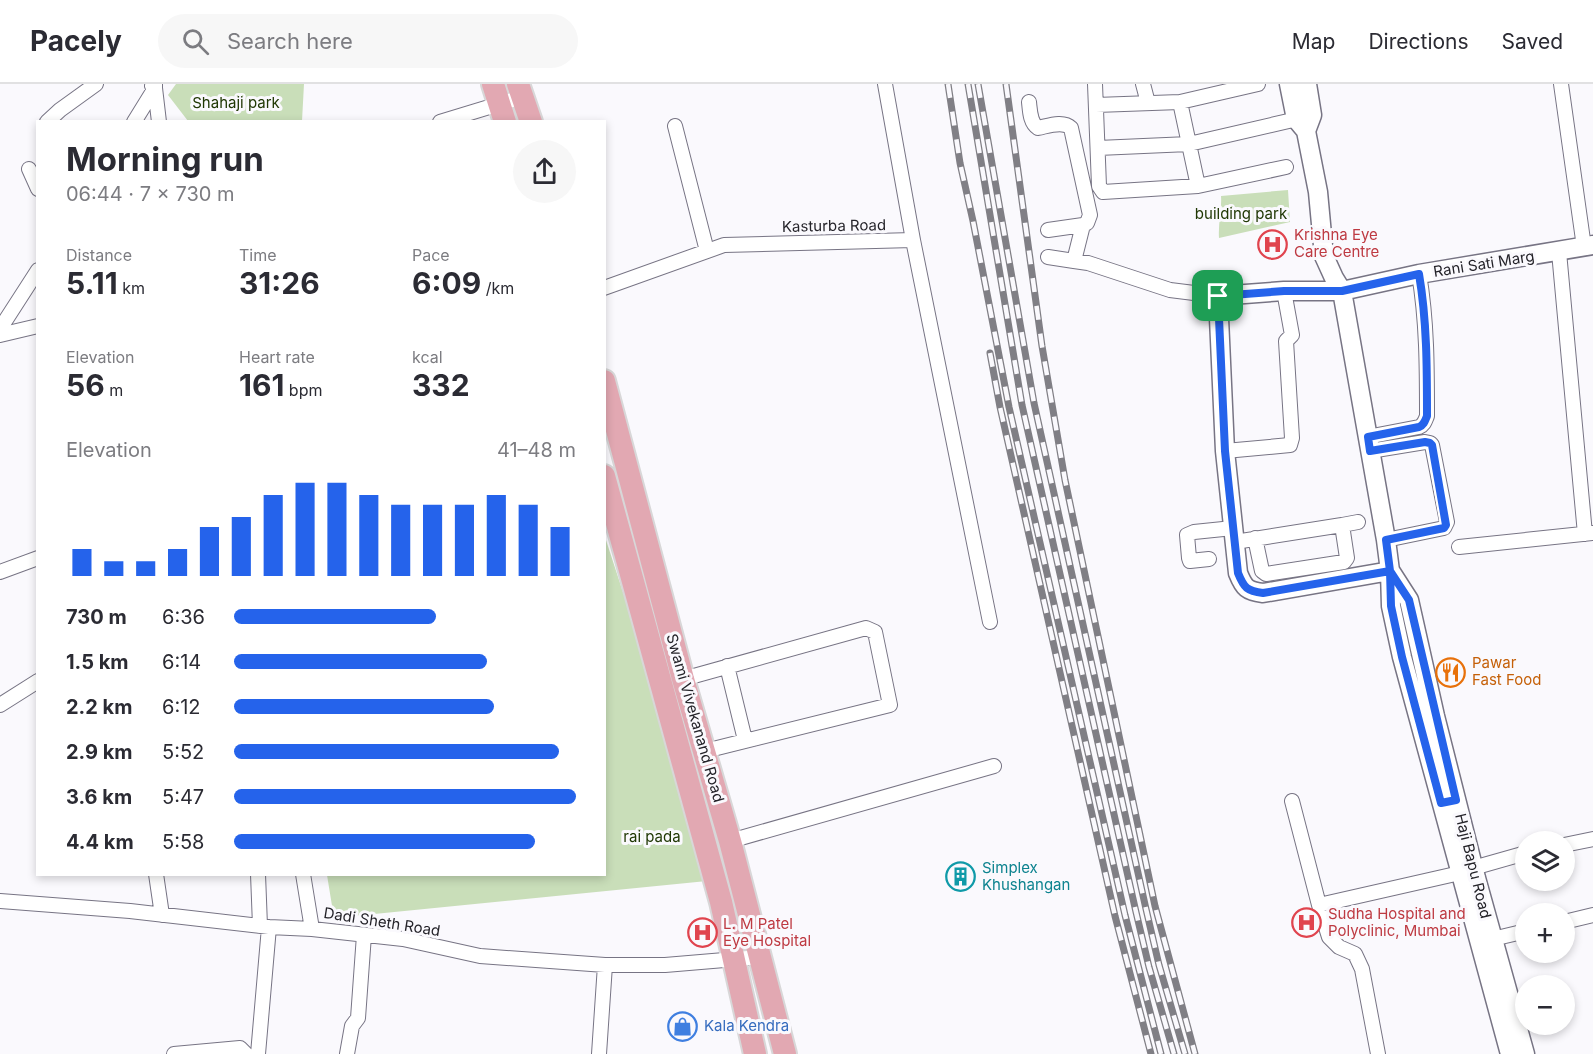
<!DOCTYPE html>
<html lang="en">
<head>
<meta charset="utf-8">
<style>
	:root { --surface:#fff; --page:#f7f7f7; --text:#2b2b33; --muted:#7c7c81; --line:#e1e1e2; --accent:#2563eb }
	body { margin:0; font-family:Inter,sans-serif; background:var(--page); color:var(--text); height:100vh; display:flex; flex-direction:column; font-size:22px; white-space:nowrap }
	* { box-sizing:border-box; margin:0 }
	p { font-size:20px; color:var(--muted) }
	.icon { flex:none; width:33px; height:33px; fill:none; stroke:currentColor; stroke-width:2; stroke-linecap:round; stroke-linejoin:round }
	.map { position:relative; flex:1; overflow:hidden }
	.panel { position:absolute; left:36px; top:36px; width:570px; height:756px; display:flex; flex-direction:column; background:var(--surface); border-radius:0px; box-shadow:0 3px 9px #0003 }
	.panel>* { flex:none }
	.fabs { position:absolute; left:1515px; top:747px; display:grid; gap:12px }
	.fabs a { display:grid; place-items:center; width:60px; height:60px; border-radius:50%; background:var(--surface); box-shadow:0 3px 9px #0003; font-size:30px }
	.pin { position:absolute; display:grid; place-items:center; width:51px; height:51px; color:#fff; margin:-26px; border-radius:12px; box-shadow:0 3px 9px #0006 }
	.round { display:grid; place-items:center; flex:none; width:63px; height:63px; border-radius:32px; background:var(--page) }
	.overview { display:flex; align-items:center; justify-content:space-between; height:102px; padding:0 30px }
	h1 { font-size:33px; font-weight:700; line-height:45px }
	.figures { display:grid; grid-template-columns:repeat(3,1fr); gap:9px; height:102px; padding:6px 30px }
	.figures div { display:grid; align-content:center }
	.figures b { font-size:30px; font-weight:700 }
	.figures small { font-size:16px; font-weight:400 }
	.figures p { font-size:16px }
	.chart { height:168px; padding:12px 30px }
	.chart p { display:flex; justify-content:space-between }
	.chart svg { width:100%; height:108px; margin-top:6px; stroke:var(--accent); stroke-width:6 }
	ul { padding:0 30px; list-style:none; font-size:20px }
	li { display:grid; grid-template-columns:96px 72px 1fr; align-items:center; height:45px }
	li i { height:15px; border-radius:8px; background:var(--accent) }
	header { display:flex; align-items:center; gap:36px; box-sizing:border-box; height:84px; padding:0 30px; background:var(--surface); border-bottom:2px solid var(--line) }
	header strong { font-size:28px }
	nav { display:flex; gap:33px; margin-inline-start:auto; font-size:21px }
	.search { width:420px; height:54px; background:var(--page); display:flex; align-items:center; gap:15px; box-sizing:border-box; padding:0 21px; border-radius:33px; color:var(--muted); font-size:22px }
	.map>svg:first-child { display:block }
	.green { fill:#c9deb9 }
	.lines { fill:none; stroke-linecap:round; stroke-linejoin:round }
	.minor-casing { stroke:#777484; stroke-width:16 }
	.tertiary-casing { stroke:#777484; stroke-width:21 }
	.primary-casing { stroke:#d8d7d8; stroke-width:26 }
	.minor { stroke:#fff; stroke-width:14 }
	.tertiary { stroke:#fff; stroke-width:18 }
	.primary { stroke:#e2a8b2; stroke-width:22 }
	.rail-casing { stroke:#807f85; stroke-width:7 }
	.rail { stroke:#faf9fd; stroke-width:4.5; stroke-dasharray:14; stroke-linecap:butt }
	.route-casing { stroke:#fff; stroke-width:12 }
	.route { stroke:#2563eb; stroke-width:8 }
	.labels { text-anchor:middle; stroke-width:6; stroke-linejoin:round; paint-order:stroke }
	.park-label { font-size:15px; fill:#203804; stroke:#faf9fd }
	.street-label { font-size:15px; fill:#242329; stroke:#faf9fd }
	.health-label { font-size:15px; fill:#be3a42; stroke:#faf9fd; text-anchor:start }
	.food-label { font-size:15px; fill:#c56008; stroke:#faf9fd; text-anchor:start }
	.culture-label { font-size:15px; fill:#0d838f; stroke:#faf9fd; text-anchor:start }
	.shop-label { font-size:15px; fill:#366cbe; stroke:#faf9fd; text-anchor:start }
</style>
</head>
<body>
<header>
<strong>Pacely</strong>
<div class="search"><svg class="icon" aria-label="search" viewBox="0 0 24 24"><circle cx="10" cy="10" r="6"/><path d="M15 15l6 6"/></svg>Search here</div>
<nav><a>Map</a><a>Directions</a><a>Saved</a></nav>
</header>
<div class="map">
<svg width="1593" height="970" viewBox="0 0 1593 970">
	<rect width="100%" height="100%" fill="#faf9fd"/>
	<path class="green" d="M 176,0 L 304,0 L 302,37 L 188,37 L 168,11 Z
		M 1288,106 L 1290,138 L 1219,154 C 1218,139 1222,126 1221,112 Z
		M 605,453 L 717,796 L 334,834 L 327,791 L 604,790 Z"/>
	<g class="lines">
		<defs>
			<path id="minor" d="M 1095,0 L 1099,102 L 1103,108 L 1198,102 L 1286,83
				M 1143,0 L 1148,19
				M 1561,0 L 1584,163
				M 152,2 L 155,4 L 159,38
				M 1029,18 C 1030,27 1030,39 1038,44 C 1048,42 1063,36 1071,44 L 1090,131 L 1087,139 L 1083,141 L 1048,146
				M 1180,18 L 1198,102
				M 1096,21 L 1180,18 L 1258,0
				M 47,38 L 60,26 L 96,0
				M 134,38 L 155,4 L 155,0
				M 440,38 L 522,13
				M 675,42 L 707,167
				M 1098,64 L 1189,60 L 1306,33
				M 29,85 L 38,105
				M 1083,141 L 1074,177 L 1088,179 L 1170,206 L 1218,212
				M 913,156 L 990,538
				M 1559,168 L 1585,450
				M 1048,173 L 1074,177
				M 604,204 L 724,161 L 913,156 L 885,0
				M 0,245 L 38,186
				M 0,251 L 38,242
				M 1367,353 L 1419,343 C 1424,341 1425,337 1427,332 C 1427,285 1427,237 1419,190
				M 1225,367 L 1290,361 L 1292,354 L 1286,257 L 1292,251 L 1284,207
				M 1370,367 L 1425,358 L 1430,359 L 1432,361 L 1447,438 L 1444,444 L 1386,456
				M 1342,441 L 1358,438
				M 1235,458 L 1342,441 L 1347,474 L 1344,478 L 1266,490 L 1262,487 L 1255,454
				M 1459,463 L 1592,449
				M 1209,475 L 1190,477 L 1189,474 L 1187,451 L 1194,448 L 1233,444
				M 0,488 L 38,474
				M 727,582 L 745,656
				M 683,595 L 866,544 L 875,548 L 890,621 L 705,667
				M 0,621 L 38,597
				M 1292,717 L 1319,821 L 1329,853 L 1339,863 L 1355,870 L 1362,885 L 1378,970
				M 730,757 L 994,682
				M 1564,761 L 1593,755
				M 1473,784 L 1526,769
				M 156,790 L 162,831
				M 258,790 L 260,842
				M 303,790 L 312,845
				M 0,817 L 130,827 L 269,843 L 312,845 L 403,855 L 480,872 L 605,881 L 665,881 L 760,873
				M 1319,821 L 1460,789
				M 1564,838 L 1593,831
				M 1484,857 L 1526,847
				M 174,970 L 240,964 L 246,970
				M 258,970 L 269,843
				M 347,970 L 352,942 L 358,934 L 364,851
				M 599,970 L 605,881"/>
			<path id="tertiary" d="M 1289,0 L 1296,35 L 1306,47 L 1318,108 L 1324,172 L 1334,194 L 1342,207 L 1386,456 L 1390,487 L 1391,522 L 1402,573 L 1510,970
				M 1306,47 L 1312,31 L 1307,0
				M 1390,487 L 1263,509 C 1247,507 1244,504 1238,489 L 1225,367 L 1218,212 L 1284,207 L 1342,207 L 1419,190 L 1593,161
				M 1391,488 L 1409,516 L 1435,632 L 1476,794 L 1525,970"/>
			<path id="primary" d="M 493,0 L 505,38
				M 518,0 L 531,38
				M 604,297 L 683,595 L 730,757 L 785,970
				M 604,392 L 721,818 L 755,970"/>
		</defs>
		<use href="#minor" class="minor-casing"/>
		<use href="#tertiary" class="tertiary-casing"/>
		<use href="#primary" class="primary-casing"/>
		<use href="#minor" class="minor"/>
		<use href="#tertiary" class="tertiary"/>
		<use href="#primary" class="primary"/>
		<defs>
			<path id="rail" d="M 948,0 L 960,79 L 973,137 L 1009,323 L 1125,831 L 1161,970
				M 968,0 L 1022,321 L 1136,828 L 1149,883 L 1174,970
				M 978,0 L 1034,319 L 1146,825 L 1159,881 L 1185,970
				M 1006,0 L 1042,262 L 1065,396 L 1155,822 L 1195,970
				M 990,269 L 1000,323 L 1115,832 L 1151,970"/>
		</defs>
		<use href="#rail" class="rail-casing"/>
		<use href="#rail" class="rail"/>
	</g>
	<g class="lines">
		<defs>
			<path id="route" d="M 1218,212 L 1225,367 L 1238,489 C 1244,504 1247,507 1263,509 L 1390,487 L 1391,522 L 1402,573 L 1441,719 L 1456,716 L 1409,516 L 1390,487 L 1386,456 L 1444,444 L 1446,441 L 1432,361 L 1430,359 L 1425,358 L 1370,367 L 1368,353 L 1419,343 C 1424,341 1425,337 1427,332 C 1427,285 1427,237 1419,190 L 1342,207 L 1284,207 L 1218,212"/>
		</defs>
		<use href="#route" class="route-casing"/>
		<use href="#route" class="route"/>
	</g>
	<defs>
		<symbol id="hospital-ring" viewBox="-11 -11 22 22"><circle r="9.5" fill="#faf9fd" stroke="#e0444e" stroke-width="1.5"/><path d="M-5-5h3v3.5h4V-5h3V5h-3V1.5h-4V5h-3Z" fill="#e0444e"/></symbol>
		<symbol id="restaurant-ring" viewBox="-11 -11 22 22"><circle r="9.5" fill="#faf9fd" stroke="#e8710a" stroke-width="1.5"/><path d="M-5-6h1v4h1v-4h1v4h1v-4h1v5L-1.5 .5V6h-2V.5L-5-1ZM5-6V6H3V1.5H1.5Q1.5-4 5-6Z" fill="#e8710a"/></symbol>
		<symbol id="building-ring" viewBox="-11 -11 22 22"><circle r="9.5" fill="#faf9fd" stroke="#0f9aa8" stroke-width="1.5"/><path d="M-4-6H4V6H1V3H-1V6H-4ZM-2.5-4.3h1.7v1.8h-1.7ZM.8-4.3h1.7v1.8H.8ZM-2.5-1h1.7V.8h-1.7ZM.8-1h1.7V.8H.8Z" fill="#0f9aa8"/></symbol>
		<symbol id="shop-ring" viewBox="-11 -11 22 22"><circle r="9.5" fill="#faf9fd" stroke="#3f7fe0" stroke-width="1.5"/><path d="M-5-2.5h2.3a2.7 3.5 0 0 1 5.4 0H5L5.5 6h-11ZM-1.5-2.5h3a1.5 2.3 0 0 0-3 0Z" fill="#3f7fe0"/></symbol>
	</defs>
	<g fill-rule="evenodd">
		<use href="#hospital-ring" x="1256" y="144" width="33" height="33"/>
		<use href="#restaurant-ring" x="1434" y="572" width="33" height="33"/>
		<use href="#building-ring" x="944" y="776" width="33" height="33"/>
		<use href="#hospital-ring" x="1290" y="822" width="33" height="33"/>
		<use href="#hospital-ring" x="686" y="832" width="33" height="33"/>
		<use href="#shop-ring" x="666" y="926" width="33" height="33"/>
	</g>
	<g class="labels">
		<g class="park-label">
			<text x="236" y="24">Shahaji park</text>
			<text x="1241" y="135">building park</text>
			<text x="652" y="758">rai pada</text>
		</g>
		<g class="street-label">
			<text transform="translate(834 142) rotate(-1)" y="5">Kasturba Road</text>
			<text transform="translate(1484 180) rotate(-9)" y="5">Rani Sati Marg</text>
			<text transform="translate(695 634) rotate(74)" y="5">Swami Vivekanand Road</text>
			<text transform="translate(1473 782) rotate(76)" y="5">Haji Bapu Road</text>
			<text transform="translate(382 838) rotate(9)" y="5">Dadi Sheth Road</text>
		</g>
		<g class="health-label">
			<text x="1294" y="156">Krishna Eye<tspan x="1294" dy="17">Care Centre</tspan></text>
			<text x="1328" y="835">Sudha Hospital and<tspan x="1328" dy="17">Polyclinic, Mumbai</tspan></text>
			<text x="723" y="845">L. M Patel<tspan x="723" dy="17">Eye Hospital</tspan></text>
		</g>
		<g class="food-label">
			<text x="1472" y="584">Pawar<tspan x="1472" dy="17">Fast Food</tspan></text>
		</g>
		<g class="culture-label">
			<text x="982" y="789">Simplex<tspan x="982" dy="17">Khushangan</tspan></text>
		</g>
		<g class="shop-label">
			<text x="704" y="947">Kala Kendra</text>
		</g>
	</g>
</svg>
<div class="fabs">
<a><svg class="icon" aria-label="layers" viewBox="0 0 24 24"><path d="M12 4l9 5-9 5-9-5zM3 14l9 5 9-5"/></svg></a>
<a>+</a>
<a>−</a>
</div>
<div class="pin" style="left:1218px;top:212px;background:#1e9e55"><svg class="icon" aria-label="arrive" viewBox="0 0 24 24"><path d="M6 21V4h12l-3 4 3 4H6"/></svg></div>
<section class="panel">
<div class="overview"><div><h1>Morning run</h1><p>06:44 · 7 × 730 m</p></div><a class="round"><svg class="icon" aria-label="share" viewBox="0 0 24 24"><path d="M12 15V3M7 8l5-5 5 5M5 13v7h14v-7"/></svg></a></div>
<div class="figures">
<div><p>Distance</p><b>5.11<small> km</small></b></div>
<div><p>Time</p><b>31:26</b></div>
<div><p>Pace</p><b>6:09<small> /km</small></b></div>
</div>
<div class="figures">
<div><p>Elevation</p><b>56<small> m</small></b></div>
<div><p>Heart rate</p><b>161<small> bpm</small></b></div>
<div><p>kcal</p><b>332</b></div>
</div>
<div class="chart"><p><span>Elevation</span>41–48 m</p>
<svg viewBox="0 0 160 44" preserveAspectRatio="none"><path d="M5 44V33M15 44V38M25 44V38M35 44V33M45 44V24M55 44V20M65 44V11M75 44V6M85 44V6M95 44V11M105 44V15M115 44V15M125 44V15M135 44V11M145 44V15M155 44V24"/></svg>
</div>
<ul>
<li><b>730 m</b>6:36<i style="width:59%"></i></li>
<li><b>1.5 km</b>6:14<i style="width:74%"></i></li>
<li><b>2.2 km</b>6:12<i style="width:76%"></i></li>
<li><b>2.9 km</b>5:52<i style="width:95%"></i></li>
<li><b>3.6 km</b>5:47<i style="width:100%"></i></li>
<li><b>4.4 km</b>5:58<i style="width:88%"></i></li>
</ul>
</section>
</div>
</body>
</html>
